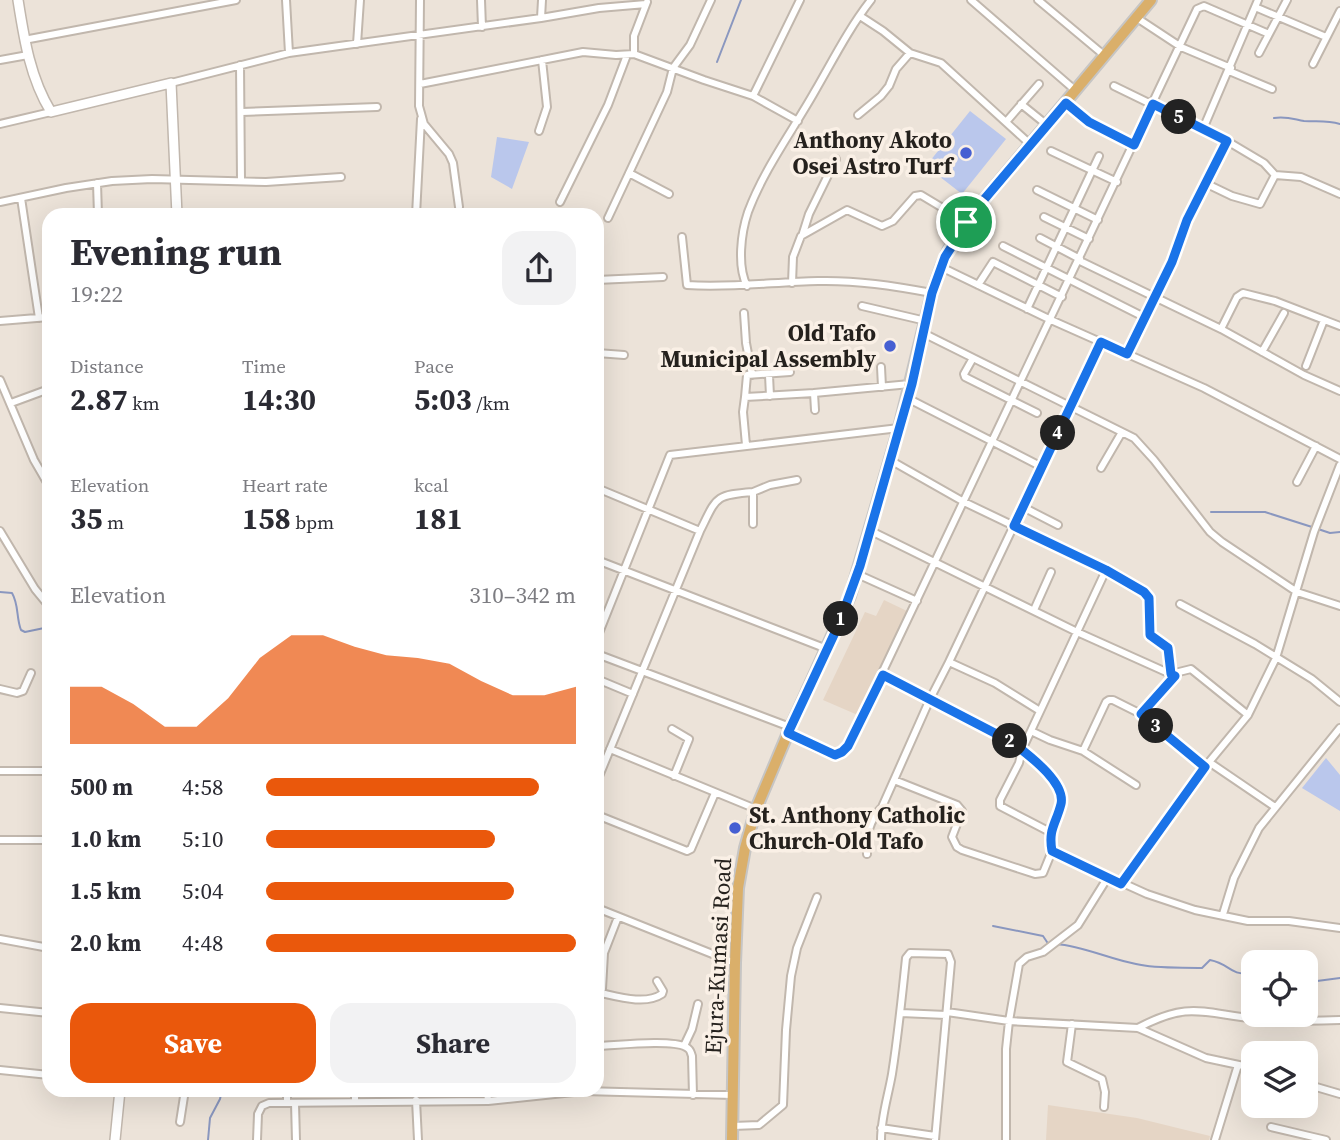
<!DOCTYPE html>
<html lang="en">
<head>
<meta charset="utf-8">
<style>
	:root { --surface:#fff; --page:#f2f2f3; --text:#2b2b33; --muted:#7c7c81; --accent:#ea580c }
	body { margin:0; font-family:"Source Serif 4",serif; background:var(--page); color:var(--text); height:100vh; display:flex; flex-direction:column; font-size:26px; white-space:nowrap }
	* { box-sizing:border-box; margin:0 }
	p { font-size:23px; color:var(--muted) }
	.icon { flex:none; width:38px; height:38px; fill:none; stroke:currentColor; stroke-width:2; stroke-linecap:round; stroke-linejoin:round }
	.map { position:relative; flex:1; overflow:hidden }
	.side { position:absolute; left:42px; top:208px; width:562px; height:889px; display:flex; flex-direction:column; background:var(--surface); border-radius:21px; box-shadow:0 7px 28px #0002 }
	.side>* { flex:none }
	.buttons { position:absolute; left:1241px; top:950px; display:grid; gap:14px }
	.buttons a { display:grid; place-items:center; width:77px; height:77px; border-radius:14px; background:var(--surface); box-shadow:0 7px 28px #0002; font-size:35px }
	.pin { position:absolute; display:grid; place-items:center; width:60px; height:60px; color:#fff; margin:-30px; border:4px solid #fff; border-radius:50%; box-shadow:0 2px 7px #0007 }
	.km { position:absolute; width:35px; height:35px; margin:-18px; border-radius:50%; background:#222; color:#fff; font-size:19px; line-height:35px; text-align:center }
	.round { display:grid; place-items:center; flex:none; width:74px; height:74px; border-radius:21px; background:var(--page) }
	.summary { display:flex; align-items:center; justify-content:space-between; height:119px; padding:0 28px }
	h1 { font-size:38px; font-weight:700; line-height:52px }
	.metrics { display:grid; grid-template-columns:repeat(3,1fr); gap:10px; height:119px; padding:7px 28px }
	.metrics div { display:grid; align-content:center }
	.metrics b { font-size:30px; font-weight:700 }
	.metrics small { font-size:19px; font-weight:400 }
	.metrics p { font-size:19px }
	.chart { height:196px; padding:14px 28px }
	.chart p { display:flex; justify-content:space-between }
	.chart svg { width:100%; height:126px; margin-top:7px; fill:var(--accent); opacity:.7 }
	.primary-button { display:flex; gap:14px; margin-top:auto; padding:14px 28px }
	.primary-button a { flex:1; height:80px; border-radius:21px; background:var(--accent); color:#fff; font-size:28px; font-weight:700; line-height:80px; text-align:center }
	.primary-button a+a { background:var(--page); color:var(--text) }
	ul { padding:0 28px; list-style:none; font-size:23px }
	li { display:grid; grid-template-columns:112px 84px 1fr; align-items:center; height:52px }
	li i { height:18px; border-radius:9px; background:var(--accent) }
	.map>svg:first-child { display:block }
	.built { fill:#e5d5c5 }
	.green { fill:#bac7ec }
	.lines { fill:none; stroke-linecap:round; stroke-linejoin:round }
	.stream { stroke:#8a97bf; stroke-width:2 }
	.street-casing { stroke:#c1b7ad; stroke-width:10 }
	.secondary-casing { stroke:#c1b7ad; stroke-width:12 }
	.primary-casing { stroke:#c6c5c4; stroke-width:14 }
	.street { stroke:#fff; stroke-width:6 }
	.secondary { stroke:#fff; stroke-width:9 }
	.primary { stroke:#daaf6a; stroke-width:10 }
	.route-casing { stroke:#fff; stroke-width:14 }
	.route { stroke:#1a73e8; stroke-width:9 }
	.poi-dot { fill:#465fd2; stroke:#faf0e6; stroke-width:2.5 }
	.labels { text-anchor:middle; stroke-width:7; stroke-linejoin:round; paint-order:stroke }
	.poi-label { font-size:23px; font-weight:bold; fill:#25211d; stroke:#faf0e6; text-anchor:end }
	.street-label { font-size:23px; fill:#25211d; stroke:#faf0e6 }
</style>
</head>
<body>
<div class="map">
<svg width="1340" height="1140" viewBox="0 0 1340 1140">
	<rect width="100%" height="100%" fill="#ece3d9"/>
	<path class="built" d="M 884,600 L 907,611 L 860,716 L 823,700 L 865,612 L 876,616 Z
		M 1048,1105 L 1137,1118 L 1210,1136 L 1209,1140 L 1046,1140 Z"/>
	<path class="green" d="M 970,111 L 1006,139 L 962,194 L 926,166 Z
		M 497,137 L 529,142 L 512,189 L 491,177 Z
		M 1326,758 L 1340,775 L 1340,811 L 1302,788 Z"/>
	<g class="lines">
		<path class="stream" d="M 717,62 L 741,0
			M 1274,118 C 1286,116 1293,119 1304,121 C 1317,122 1327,120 1340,124
			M 1211,512 L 1265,512 L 1312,527
			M 1318,529 L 1330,533 L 1340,532
			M 0,592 L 12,593 C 19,605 16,617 21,630 L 25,632 L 49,627
			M 993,926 L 1043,936 L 1049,945
			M 1056,944 C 1083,946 1109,959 1136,964 C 1157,969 1181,967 1202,968 L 1210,960 C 1231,964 1227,975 1253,974
			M 1306,979 L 1317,981 L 1340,978
			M 208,1140 L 210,1118 L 220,1099 L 222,1090"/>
		<defs>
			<path id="street" d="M 286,0 L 289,53
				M 420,0 L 419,106 L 424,124 L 449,154 L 453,163 L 459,207
				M 481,0 L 482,27
				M 971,0 L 1076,91
				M 1038,0 L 1105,56
				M 1255,7 L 1326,37
				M 860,16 L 883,31 L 910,53 L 941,63 L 1031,145
				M 541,18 L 542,0
				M 1137,18 L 1181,47 L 1231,68
				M 24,40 L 236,0
				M 357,44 L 360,0
				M 1259,53 L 1287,0
				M 634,54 L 634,36 L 647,2
				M 0,60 L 28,55
				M 1313,64 L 1340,11
				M 240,65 L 241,180
				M 1229,71 L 1272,89
				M 171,83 L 289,53 L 541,18 L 599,8 L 646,4
				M 420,84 L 583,52 L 616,55 L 634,54 L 704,80 L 753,96 L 798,121
				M 1114,86 L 1227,141 L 1264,163 L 1275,175 L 1301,177 L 1340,194
				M 753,96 L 800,0
				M 1066,103 L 1089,122 L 1134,145
				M 1021,104 L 1047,125
				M 242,112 L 377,107
				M 858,115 L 881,96 L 889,86 L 896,69 L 910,53
				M 1006,122 L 1039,84
				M 0,124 L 51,112
				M 1203,129 L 1258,0
				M 539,131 L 547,107 L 542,60
				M 1051,151 L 1117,182
				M 629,173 L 669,194
				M 97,183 L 98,215
				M 1207,184 L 1232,196 L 1260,204 L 1275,175
				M 1037,190 L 1098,220
				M 21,198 L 39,318
				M 0,202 L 66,188 L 112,181 L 152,179 L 266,182 L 341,177
				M 560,202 L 608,105 L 627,55
				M 416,215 L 421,119
				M 1044,217 L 1089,239
				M 608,218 L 667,92 L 673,68 L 690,45 L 711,0
				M 803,233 L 809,214 L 836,159
				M 682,237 L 687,285 C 731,288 774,282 818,281 C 856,280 894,286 932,293
				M 1040,238 L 1080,259
				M 1003,246 L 1144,317
				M 1080,261 L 1221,329 L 1304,375 L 1340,391
				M 941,267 L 1051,320 L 1204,388 L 1340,459
				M 597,280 L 663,277
				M 792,283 L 793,257 L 801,236 L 847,210 L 882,226 L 893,221 L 915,196 L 921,195 L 966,222
				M 978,285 L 993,262 L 1062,297
				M 747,286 C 737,266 741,233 748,212 C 764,169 793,130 815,91 C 833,60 849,28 871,0
				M 862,306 L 926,321
				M 1027,309 L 1099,156
				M 744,313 L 746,343 L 752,375
				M 0,321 L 49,317
				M 1221,329 L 1237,297 L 1243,293 L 1275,301 L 1340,326
				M 923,333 L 1134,438 L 1154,460 L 1210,532 L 1222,542 L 1297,592 L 1340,606
				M 1262,352 L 1284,313
				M 597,353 L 624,355
				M 1127,354 L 1172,262 L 1187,220 L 1227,141
				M 973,358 L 964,374 L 965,377 L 1037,413
				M 1306,366 L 1324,320
				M 881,367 L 882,387
				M 769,375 L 770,396
				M 0,380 L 34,460 L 49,486
				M 814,393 L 910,384
				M 745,397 L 747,375 L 790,372
				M 907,398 L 1042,467
				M 11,403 L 49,389
				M 597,432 L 598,443
				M 746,445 L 743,412 L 745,397 L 814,393 L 815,410
				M 890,460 L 964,502 L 1106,570 L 1144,592 L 1149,598 L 1150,635 L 1168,648 L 1171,674
				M 1101,468 L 1122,432
				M 1297,482 L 1316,446
				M 597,488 L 700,531
				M 753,492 L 770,485 L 797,480
				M 1023,507 L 1058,525
				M 0,531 L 35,589 L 49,606
				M 871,531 L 1077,632 L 1175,676
				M 597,560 L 827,649
				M 857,574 L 917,601
				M 1180,604 L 1255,644 L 1312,679 L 1340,702
				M 1034,610 L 1051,572
				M 597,638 L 670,455 L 899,428
				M 597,654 L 790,727
				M 949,662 L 995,683 L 1040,711
				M 883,675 L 1012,742 L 1052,777 L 1058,788 L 1061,802 L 1050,832 L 1052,851 L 1043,873 L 1035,874 L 962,850 L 957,847 L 952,837 L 962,811 L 957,805 L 894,780
				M 597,679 L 633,694
				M 0,689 L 17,693 L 23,691 L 31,673
				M 1141,714 L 1179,672 L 1191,669 L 1248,715
				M 672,729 L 689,739 L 674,776
				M 1031,731 L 1050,740 L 1083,751 L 1136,785
				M 788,733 C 804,741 830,762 846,749 L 1197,9 L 1204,6 L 1269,34
				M 610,749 L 756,809
				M 1083,751 L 1106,702 L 1109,700 L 1113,700 L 1141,714 L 1205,767
				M 1209,762 L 1275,807
				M 0,771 L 49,771
				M 597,781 L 700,531 C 717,497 714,495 753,492 L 753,524
				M 597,815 L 687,851 L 691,849 L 715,793
				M 1050,832 L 1000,806 L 1000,800 L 1019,763 L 1022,750 L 1106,570
				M 0,840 L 49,840
				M 1052,851 L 1147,894 L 1195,910 L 1248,921 L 1289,921 L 1340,928
				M 867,854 C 866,835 869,821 882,807 L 930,699 L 949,662 L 1101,342
				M 1121,884 L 1205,767 L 1248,715 L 1276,658 L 1314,532 L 1340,465
				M 597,908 L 735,963
				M 1223,914 L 1234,878 L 1259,828 L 1340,728
				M 0,939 L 49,948
				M 601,993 C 619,997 646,1005 662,994 L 663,991 L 657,981
				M 597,994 L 601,993 L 602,989 L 604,953 L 618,917
				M 0,1008 L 49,1013
				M 947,1012 L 1009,1021 L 1019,964 L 1027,957 L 1043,952 L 1078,925 L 1108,877
				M 901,1013 L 946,1015
				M 1072,1024 L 1067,1062 L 1102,1079 L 1105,1092 L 1104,1107
				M 1138,1028 C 1190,1000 1204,1014 1258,1019 C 1286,1021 1313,1021 1340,1020
				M 601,1046 C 620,1045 671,1039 686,1047 C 691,1050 690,1051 692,1056 L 693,1095
				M 684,1046 L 692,1029 L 698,1004
				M 0,1070 L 49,1075
				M 1306,1084 L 1340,1094
				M 287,1090 L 287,1103
				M 355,1090 L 355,1101
				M 487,1090 L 488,1101
				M 416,1100 L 418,1140
				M 295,1103 L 296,1140
				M 180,1122 L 185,1090
				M 733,1126 L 759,1125 L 783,1105 L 786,1030 L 791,976 L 797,948 L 817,897
				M 1271,1127 L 1326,1140
				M 881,1128 L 935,1136
				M 257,1140 L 258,1114 L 262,1106 L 269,1103 L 488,1101 L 583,1091 L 733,1095
				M 881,1140 C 881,1117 888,1097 892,1074 C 898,1036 902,997 906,958 L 910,953 L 948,954 L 951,962 L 935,1140
				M 1006,1140 L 1006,1049 L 1009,1021 L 1138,1028 L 1206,1058 L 1253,1068
				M 1215,1140 L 1238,1065"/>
			<path id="secondary" d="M 18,0 C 24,38 30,78 51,112 L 171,83 L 177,215
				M 115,1140 L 120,1090"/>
			<path id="primary" d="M 732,1140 L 735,963 L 738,888 L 745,848 L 756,809 L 788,733 L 850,596 L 899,428 L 932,293 L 941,267 L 948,251 L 976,209 L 1151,0"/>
		</defs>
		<use href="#street" class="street-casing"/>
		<use href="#secondary" class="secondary-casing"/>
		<use href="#primary" class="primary-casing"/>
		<use href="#street" class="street"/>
		<use href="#secondary" class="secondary"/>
		<use href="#primary" class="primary"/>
	</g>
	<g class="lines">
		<defs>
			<path id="route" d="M 1066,103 L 1089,122 L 1134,145 L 1153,104 L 1227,141 L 1187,220 L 1172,262 L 1127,354 L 1101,342 L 1014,526 L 1106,570 L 1144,592 L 1149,598 L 1150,635 L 1168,648 L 1171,674 L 1175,676 L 1141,714 L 1205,767 L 1121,884 L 1052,851 C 1048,829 1056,824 1061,804 C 1066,782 1027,754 1012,742 L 883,675 L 848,746 L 842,752 L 835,755 L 788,733 L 839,624 L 860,566 L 912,384 L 932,293 L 945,257 L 976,209 Z"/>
		</defs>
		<use href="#route" class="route-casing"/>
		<use href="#route" class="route"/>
	</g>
	<g class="poi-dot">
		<circle cx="966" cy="153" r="7"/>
		<circle cx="890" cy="346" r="7"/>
		<circle cx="735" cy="828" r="7"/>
	</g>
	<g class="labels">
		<g class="poi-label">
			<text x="952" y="148">Anthony Akoto<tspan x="952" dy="26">Osei Astro Turf</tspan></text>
			<text x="876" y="341">Old Tafo<tspan x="876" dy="26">Municipal Assembly</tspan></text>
			<text x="749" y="823" text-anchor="start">St. Anthony Catholic<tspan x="749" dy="26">Church-Old Tafo</tspan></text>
		</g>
		<g class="street-label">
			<text transform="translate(718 956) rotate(-87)" y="8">Ejura-Kumasi Road</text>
		</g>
	</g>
</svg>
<div class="buttons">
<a><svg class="icon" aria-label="locate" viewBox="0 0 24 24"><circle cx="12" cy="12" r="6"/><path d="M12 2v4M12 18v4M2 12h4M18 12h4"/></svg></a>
<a><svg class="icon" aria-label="layers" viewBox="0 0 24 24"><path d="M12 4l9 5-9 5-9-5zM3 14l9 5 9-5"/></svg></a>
</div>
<div class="pin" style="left:966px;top:222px;background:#1e9e55"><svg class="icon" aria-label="arrive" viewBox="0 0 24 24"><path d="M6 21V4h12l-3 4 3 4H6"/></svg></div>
<b class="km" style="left:841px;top:619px">1</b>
<b class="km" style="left:1010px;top:741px">2</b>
<b class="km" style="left:1156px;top:726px">3</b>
<b class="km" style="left:1058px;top:433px">4</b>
<b class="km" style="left:1179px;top:117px">5</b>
<section class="side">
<div class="summary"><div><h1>Evening run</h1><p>19:22</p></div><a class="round"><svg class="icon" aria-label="share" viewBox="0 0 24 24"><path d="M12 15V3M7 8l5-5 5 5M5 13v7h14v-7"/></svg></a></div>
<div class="metrics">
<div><p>Distance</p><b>2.87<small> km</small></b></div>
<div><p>Time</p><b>14:30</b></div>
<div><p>Pace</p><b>5:03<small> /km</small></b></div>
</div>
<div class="metrics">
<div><p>Elevation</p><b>35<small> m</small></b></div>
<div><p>Heart rate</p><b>158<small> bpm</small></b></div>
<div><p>kcal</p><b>181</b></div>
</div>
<div class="chart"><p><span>Elevation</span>310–342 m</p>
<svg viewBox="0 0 160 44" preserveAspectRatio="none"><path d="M0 44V24L10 24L20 30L30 38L40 38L50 28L60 14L70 6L80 6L90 10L100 13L110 14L120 16L130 22L140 27L150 27L160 24V44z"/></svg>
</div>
<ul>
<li><b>500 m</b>4:58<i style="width:88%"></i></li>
<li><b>1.0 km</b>5:10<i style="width:74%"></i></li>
<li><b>1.5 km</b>5:04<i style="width:80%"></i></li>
<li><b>2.0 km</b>4:48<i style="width:100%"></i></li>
</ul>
<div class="primary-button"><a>Save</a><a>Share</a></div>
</section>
</div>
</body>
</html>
